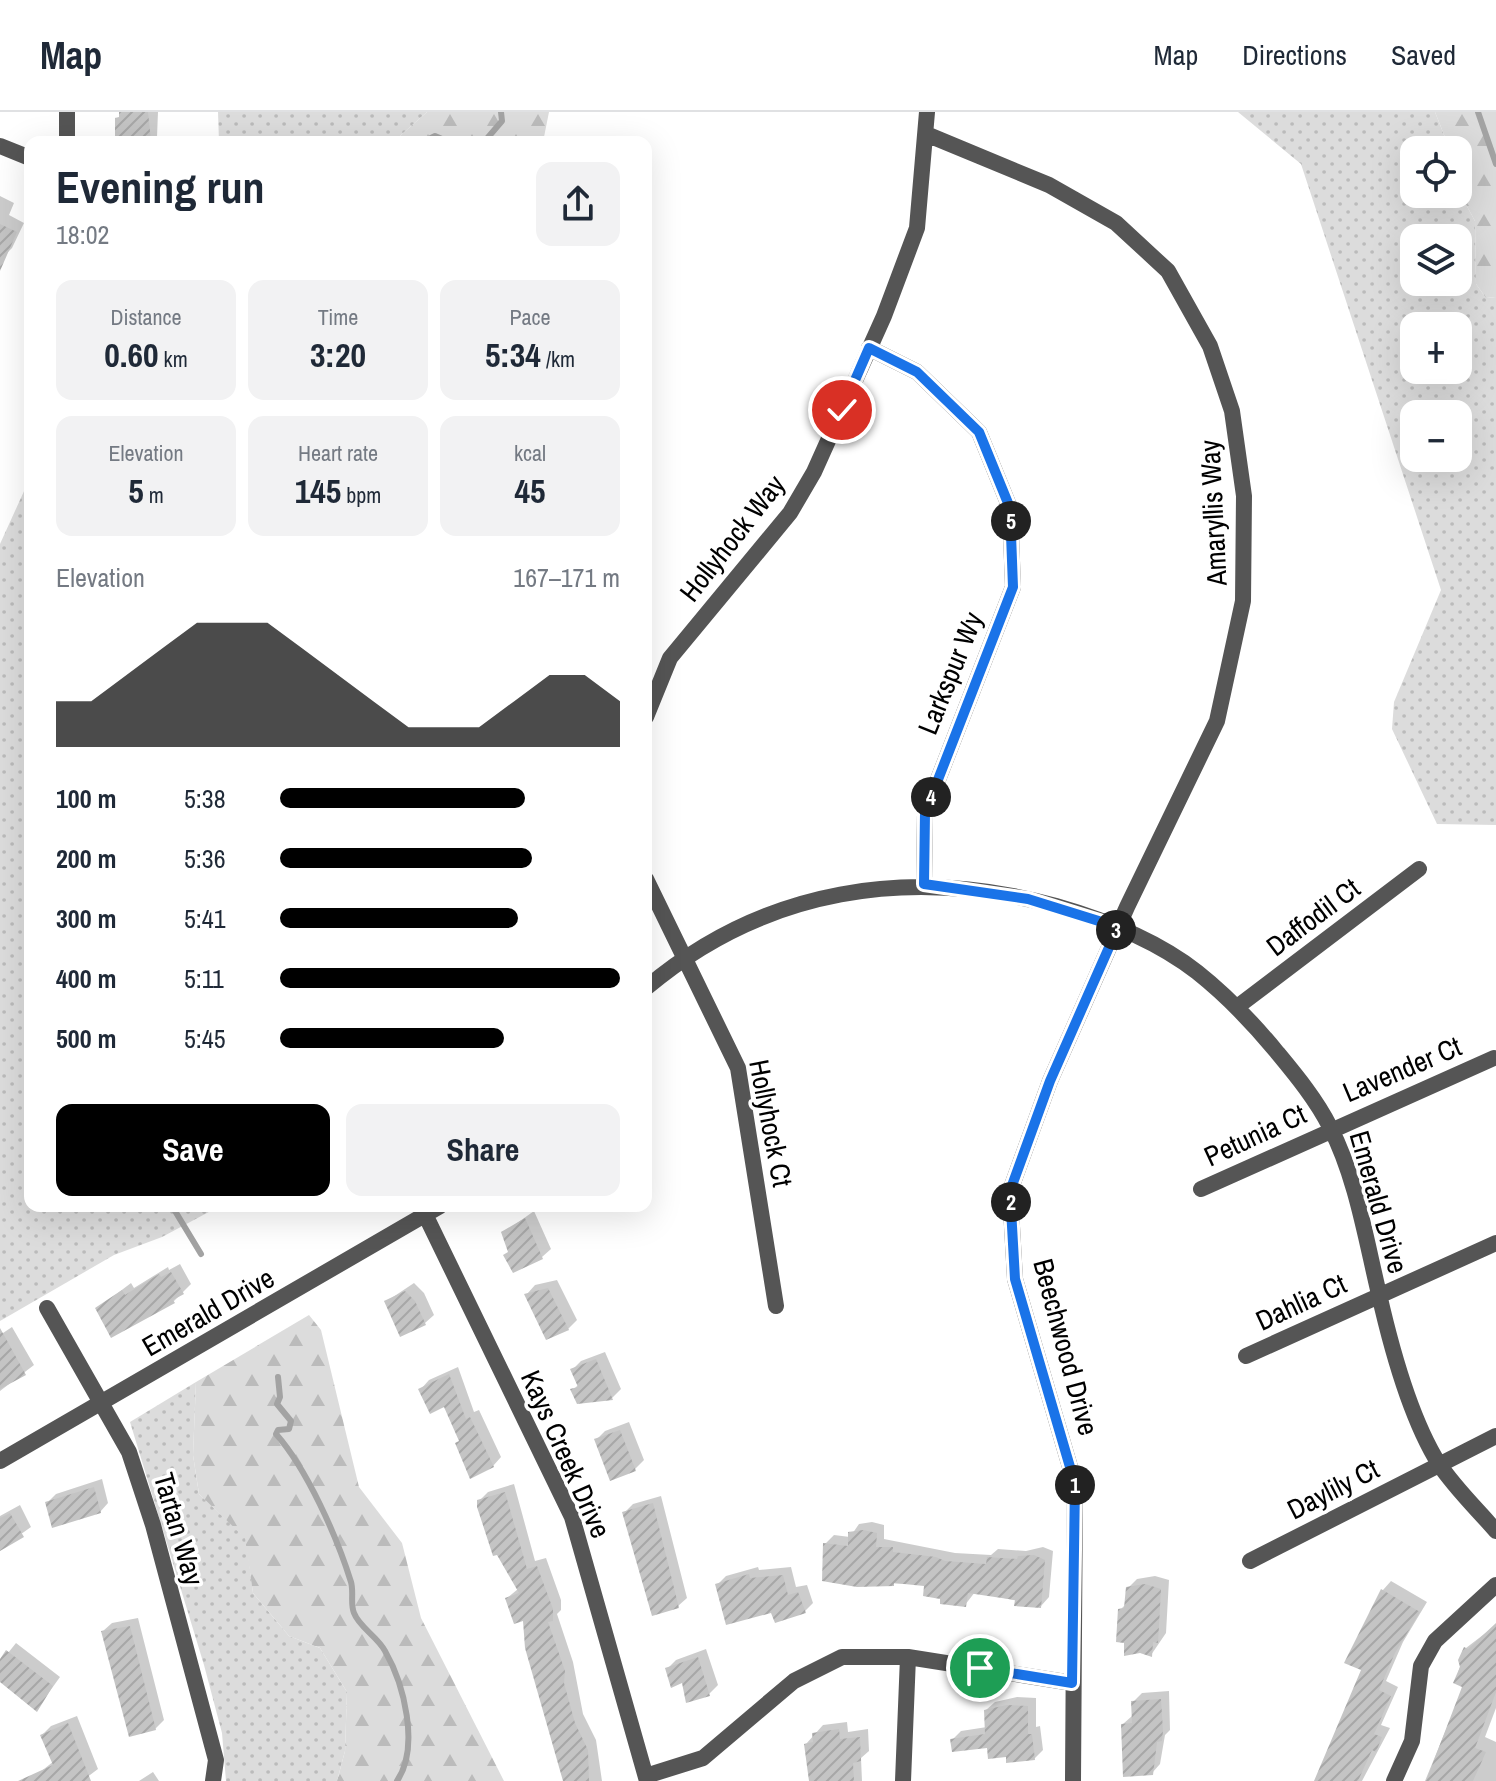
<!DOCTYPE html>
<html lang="en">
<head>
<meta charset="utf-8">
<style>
	:root { --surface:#fff; --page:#f2f2f3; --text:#1f2937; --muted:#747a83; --line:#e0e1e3; --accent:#000 }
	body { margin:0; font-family:"Archivo Narrow",sans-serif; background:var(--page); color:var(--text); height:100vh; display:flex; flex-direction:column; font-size:30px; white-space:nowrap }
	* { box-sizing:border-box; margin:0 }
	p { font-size:26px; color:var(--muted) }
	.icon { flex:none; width:44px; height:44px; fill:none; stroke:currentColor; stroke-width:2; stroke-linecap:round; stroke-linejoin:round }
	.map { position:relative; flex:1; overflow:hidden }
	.panel { position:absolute; left:24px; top:24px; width:628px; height:1076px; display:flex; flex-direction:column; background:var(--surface); border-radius:16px; box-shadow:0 8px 32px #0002 }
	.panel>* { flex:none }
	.buttons { position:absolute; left:1400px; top:24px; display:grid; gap:16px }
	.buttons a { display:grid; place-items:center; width:72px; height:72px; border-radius:16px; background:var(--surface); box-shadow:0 8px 32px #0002; font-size:40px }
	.pin { position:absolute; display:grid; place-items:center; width:68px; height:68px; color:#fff; margin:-34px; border:4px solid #fff; border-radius:50%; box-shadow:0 2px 8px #0007 }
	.km { position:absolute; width:40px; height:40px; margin:-20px; border-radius:50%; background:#222; color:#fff; font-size:22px; line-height:40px; text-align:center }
	.round { display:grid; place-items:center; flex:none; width:84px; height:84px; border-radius:16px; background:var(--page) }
	.headline { display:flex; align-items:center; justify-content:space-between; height:136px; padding:0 32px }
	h1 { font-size:44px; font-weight:700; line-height:60px }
	.stats { display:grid; grid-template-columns:repeat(3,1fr); gap:12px; height:136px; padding:8px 32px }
	.stats div { display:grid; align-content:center; border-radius:16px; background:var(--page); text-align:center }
	.stats b { font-size:34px; font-weight:700 }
	.stats small { font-size:22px; font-weight:400 }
	.stats p { font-size:22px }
	.chart { height:224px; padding:16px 32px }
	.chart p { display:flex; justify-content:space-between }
	.chart svg { width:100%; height:144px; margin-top:8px; fill:var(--accent); opacity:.7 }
	.cta { display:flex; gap:16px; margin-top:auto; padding:16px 32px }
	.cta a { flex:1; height:92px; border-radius:16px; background:var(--accent); color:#fff; font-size:32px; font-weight:700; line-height:92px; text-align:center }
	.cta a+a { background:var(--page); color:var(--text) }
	ul { padding:0 32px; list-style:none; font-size:26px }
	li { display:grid; grid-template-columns:128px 96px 1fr; align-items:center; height:60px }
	li i { height:20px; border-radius:10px; background:var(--accent) }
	header { display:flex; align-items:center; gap:48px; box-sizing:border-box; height:112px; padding:0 40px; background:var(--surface); border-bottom:2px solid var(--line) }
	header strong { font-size:38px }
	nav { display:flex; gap:44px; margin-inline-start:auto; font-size:28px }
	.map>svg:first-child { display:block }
	.grass { fill:url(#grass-dots); fill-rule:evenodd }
	.forest { fill:url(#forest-firs) }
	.shadow { fill:#0003 }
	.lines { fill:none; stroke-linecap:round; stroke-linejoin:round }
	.stream { stroke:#a3a3a3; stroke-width:6 }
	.building { fill:url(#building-hatch) }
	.street { stroke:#555; stroke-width:16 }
	.route-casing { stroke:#fff; stroke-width:16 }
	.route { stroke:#1a73e8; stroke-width:10 }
	.labels { text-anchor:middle; stroke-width:7; stroke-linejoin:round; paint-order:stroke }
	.street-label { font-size:28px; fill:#000; stroke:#fff }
</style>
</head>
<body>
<header>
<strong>Map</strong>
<nav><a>Map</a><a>Directions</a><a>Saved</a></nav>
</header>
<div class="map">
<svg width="1496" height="1669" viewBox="0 0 1496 1669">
	<defs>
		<pattern id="grass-dots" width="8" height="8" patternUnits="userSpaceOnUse" patternTransform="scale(2)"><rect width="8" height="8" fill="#dcdcdc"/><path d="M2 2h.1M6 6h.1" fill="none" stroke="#bbb" stroke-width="1.8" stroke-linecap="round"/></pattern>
		<pattern id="forest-firs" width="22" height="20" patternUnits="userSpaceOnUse" patternTransform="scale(2)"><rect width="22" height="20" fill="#dcdcdc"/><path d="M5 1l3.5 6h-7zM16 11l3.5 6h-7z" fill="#bbb"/></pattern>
		<pattern id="building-hatch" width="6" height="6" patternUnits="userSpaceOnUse" patternTransform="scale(2)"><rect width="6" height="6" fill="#c4c4c4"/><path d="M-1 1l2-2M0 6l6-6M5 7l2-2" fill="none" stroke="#a7a7a7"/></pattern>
	</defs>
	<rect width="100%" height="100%" fill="#fff"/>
	<path class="grass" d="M 218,0 L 427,0 L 393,30 L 219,30 Z
		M 1238,0 L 1435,0 L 1450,38 L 1414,38 L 1414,82 L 1458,82 L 1458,60 L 1459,63 L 1463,87 L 1475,109 L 1476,172 L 1486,186 L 1496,185 L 1496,713 L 1437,712 L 1392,617 L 1394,590 L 1441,478 L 1301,52 ZM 1414,126 L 1458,126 L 1458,170 L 1414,170 ZM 1414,214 L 1458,214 L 1458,258 L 1414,258 ZM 1414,302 L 1458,302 L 1458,346 L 1414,346 Z
		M 30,366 L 30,1094 L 220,1094 L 162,1125 L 114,1143 L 0,1209 L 0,432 Z
		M 196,1270 L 193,1343 L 199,1382 L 246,1426 L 253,1481 L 289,1524 L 320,1536 L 347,1580 L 345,1639 L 337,1669 L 226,1669 L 222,1621 L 204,1553 L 130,1310 Z"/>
	<path class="forest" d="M 427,0 L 549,0 L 543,30 L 393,30 Z
		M 1435,0 L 1496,0 L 1496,185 L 1486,186 L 1476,172 L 1475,109 L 1463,87 L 1458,38 L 1450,38 Z
		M 309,1203 L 321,1218 L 359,1375 L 402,1431 L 421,1506 L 504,1669 L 337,1669 L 345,1639 L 347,1580 L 320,1536 L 289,1524 L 253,1481 L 245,1426 L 199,1382 L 193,1343 L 196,1270 Z"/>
	<path class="shadow" d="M 120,0 L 158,0 L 157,25 L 152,30 L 117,30 Z
		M 0,84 L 14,91 L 9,103 L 24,111 L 12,136 L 3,145 L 0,144 Z
		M 315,1094 L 328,1094 L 318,1100 Z
		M 534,1099 L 551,1137 L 542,1145 L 509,1139 L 503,1121 Z
		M 180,1152 L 191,1172 L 173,1190 L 98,1196 L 131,1171 L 134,1176 L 168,1155 L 169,1158 Z
		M 557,1168 L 577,1208 L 568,1217 L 527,1182 L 535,1173 Z
		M 414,1171 L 424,1181 L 434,1203 L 425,1211 L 401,1223 L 387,1189 Z
		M 12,1215 L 34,1253 L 0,1279 L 0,1223 Z
		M 605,1240 L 621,1277 L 612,1286 L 578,1290 L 573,1278 L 579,1272 L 572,1258 L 581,1249 Z
		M 458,1255 L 474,1300 L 479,1298 L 501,1345 L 493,1354 L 461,1328 L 444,1293 L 421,1277 L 429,1268 Z
		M 629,1310 L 644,1348 L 635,1357 L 596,1328 L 605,1319 Z
		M 102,1367 L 108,1391 L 100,1400 L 48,1390 L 56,1382 Z
		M 514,1372 L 535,1449 L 546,1446 L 561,1488 L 561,1498 L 557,1502 L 573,1550 L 583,1602 L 596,1628 L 602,1669 L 567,1669 L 524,1506 L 507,1486 L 518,1477 L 479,1389 L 488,1380 Z
		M 661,1384 L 687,1486 L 678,1494 L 624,1401 L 633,1392 Z
		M 20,1393 L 31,1415 L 0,1437 L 0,1404 Z
		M 872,1410 L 884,1413 L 884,1427 L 955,1441 L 991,1443 L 998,1437 L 1026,1439 L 1043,1435 L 1053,1439 L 1049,1485 L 1041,1494 L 975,1480 L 965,1493 L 942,1485 L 926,1472 L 828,1470 L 825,1432 L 834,1423 L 850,1425 L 859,1412 Z
		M 758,1455 L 759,1458 L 791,1455 L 796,1475 L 807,1473 L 813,1491 L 804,1500 L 717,1473 L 726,1464 Z
		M 1155,1464 L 1169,1468 L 1166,1521 L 1151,1543 L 1120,1498 L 1127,1491 L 1128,1476 L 1137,1467 Z
		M 1391,1469 L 1427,1490 L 1403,1530 L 1386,1569 L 1398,1575 L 1381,1613 L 1390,1616 L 1362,1669 L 1316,1669 L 1363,1557 L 1383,1478 Z
		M 138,1506 L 164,1608 L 155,1617 L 103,1519 L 112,1511 Z
		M 1496,1513 L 1496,1596 L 1485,1625 L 1496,1630 L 1496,1669 L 1425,1669 L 1464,1574 L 1455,1570 L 1466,1536 Z
		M 16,1531 L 60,1565 L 37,1597 L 0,1567 L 0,1551 Z
		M 706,1537 L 718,1573 L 709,1582 L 667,1557 L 676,1548 Z
		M 1169,1579 L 1170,1618 L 1165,1623 L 1160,1652 L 1152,1661 L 1123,1612 L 1132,1604 L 1133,1590 L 1142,1581 Z
		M 1017,1585 L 1036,1586 L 1036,1615 L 1040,1614 L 1043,1638 L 1034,1647 L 952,1628 L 961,1619 L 987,1615 L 986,1598 L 995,1590 Z
		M 77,1604 L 98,1657 L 82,1669 L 42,1669 L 39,1661 L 54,1649 L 42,1623 L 51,1614 Z
		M 847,1610 L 848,1620 L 868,1617 L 869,1639 L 861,1646 L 862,1669 L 810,1669 L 806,1632 L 823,1613 Z
		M 153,1660 L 159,1669 L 139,1669 Z"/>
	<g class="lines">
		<path class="stream" d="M 1478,0 L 1496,52
			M 423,30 L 435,24 L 449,30
			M 484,30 L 502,9 L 501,0
			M 172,1094 L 201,1142
			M 278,1265 L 280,1285 L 277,1292 L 291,1309 L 289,1317 L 278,1318 L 276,1322 C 307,1357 337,1425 351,1470 C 354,1480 350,1492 354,1501 C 359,1515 378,1525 385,1539 C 404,1572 420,1635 397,1669"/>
	</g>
	<path class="building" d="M 119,0 L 148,0 L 151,29 L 115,30 L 115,6 L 119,5 Z
		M 0,112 L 17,120 L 0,159 Z
		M 525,1106 L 543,1147 L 513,1161 L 503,1143 L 508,1140 L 501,1120 Z
		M 171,1160 L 184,1182 L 173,1188 L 175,1191 L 111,1226 L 95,1196 L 122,1178 L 125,1183 L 159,1162 L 161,1165 Z
		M 548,1176 L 569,1218 L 546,1228 L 524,1182 Z
		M 405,1179 L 415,1189 L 426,1213 L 400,1225 L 384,1189 Z
		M 0,1216 L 26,1263 L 0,1277 Z
		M 596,1247 L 613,1288 L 577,1292 L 570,1277 L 578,1275 L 570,1257 Z
		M 449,1262 L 466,1307 L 470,1305 L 494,1355 L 470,1367 L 455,1331 L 459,1329 L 444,1295 L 430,1302 L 418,1277 Z
		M 620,1318 L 636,1359 L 610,1369 L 594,1327 Z
		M 94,1375 L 101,1401 L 52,1416 L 45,1390 Z
		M 505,1380 L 527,1457 L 537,1454 L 553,1497 L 553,1509 L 548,1510 L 565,1559 L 564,1571 L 575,1611 L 588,1638 L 589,1669 L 563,1669 L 525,1536 L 523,1509 L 514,1512 L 505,1486 L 519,1481 L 497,1443 L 493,1444 L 477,1395 L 477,1388 Z
		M 653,1391 L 679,1496 L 652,1504 L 622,1400 Z
		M 10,1401 L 24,1425 L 0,1439 L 0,1406 Z
		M 863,1418 L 877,1421 L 876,1435 L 893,1435 L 893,1440 L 936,1445 L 945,1449 L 986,1452 L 987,1445 L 1017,1447 L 1018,1444 L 1034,1443 L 1045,1448 L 1041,1496 L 1014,1494 L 1015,1488 L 968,1481 L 966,1495 L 940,1492 L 940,1487 L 923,1484 L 924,1474 L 894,1471 L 894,1474 L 857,1475 L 822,1469 L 823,1431 L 848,1434 L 848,1420 Z
		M 749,1462 L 750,1466 L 783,1463 L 788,1483 L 798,1480 L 806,1501 L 775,1511 L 771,1501 L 726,1513 L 715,1472 Z
		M 1145,1472 L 1161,1477 L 1158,1531 L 1153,1530 L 1152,1545 L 1140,1541 L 1124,1544 L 1124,1531 L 1116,1530 L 1118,1497 L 1124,1496 L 1126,1475 Z
		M 1381,1477 L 1420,1500 L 1395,1541 L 1379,1578 L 1391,1584 L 1374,1622 L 1382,1625 L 1376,1640 L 1372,1638 L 1358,1669 L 1314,1669 L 1361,1558 L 1344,1551 Z
		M 1496,1511 L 1496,1580 L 1475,1636 L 1486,1640 L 1473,1669 L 1426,1669 L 1462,1575 L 1453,1571 L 1460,1555 L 1458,1548 L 1464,1535 L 1468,1537 Z
		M 130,1514 L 156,1618 L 129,1625 L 101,1519 Z
		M 6,1538 L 53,1574 L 37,1600 L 0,1570 L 0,1547 Z
		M 698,1545 L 710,1584 L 686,1591 L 682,1571 L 671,1576 L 665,1556 Z
		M 1161,1587 L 1163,1619 L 1162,1629 L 1157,1630 L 1153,1663 L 1123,1665 L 1121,1612 L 1132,1611 L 1131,1589 Z
		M 1007,1593 L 1028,1594 L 1028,1622 L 1032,1622 L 1035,1648 L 1006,1651 L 1006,1645 L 988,1647 L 987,1636 L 952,1640 L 950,1627 L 985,1622 L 984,1598 Z
		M 68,1611 L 91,1669 L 18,1669 L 53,1653 L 40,1623 Z
		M 839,1617 L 840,1627 L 860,1625 L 861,1649 L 853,1651 L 854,1669 L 809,1669 L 804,1632 L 813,1630 L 812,1621 Z"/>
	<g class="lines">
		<path class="street" d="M 926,22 L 1049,73 L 1116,111 L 1168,159 L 1210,234 L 1232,299 L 1244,384 L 1243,489 L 1217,609 L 1127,795 L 1050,969 L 1010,1079 L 1015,1167 L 1075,1372 L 1073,1669
			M 67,30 L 67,0
			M 0,34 L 30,46
			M 869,236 L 917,260 L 979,320 L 1010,396 L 1013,475 L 925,701 L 924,772
			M 646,605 L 670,546 L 790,401 L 814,360 L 884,204 L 917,116 L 927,0
			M 646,767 L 738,956 L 776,1194
			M 646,876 C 764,776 910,754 1056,794 C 1105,808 1156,828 1197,860 C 1226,883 1252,910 1276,939 C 1295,962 1316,987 1330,1015 C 1356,1065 1366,1128 1379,1182 C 1391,1235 1410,1306 1439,1352 C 1455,1376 1477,1397 1496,1419
			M 1237,895 L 1419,757
			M 1201,1077 L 1494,946
			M 421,1094 L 572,1405 L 647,1669
			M 47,1196 L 129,1340 L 153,1413 L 216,1648 L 213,1669
			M 1246,1244 L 1496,1131
			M 0,1349 L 440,1094
			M 1250,1449 L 1496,1324
			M 646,1664 L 703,1646 L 794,1569 L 842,1545 L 908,1545 L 1072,1571
			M 903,1669 L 908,1545
			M 1394,1669 L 1412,1629 L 1421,1554 L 1435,1529 L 1496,1473"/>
	</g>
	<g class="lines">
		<defs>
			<path id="route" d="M 842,298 L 869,236 L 917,260 L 979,320 L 1010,396 L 1013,475 L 925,701 L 924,772 L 1028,787 L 1118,815 L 1050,969 L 1010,1079 L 1015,1167 L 1075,1372 L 1072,1571 L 980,1556"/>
		</defs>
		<use href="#route" class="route-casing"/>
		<use href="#route" class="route"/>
	</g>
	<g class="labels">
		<g class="street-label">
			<text transform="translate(1213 401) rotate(-93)" y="10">Amaryllis Way</text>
			<text transform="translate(732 426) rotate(-52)" y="10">Hollyhock Way</text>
			<text transform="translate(950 561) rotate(-68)" y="10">Larkspur Wy</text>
			<text transform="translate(1313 805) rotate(-37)" y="10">Daffodil Ct</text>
			<text transform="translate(1402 957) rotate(-23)" y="10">Lavender Ct</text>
			<text transform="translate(771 1011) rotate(79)" y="10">Hollyhock Ct</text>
			<text transform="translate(1255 1023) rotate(-25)" y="10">Petunia Ct</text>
			<text transform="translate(1379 1090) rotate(74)" y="10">Emerald Drive</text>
			<text transform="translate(1301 1190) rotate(-25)" y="10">Dahlia Ct</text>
			<text transform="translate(208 1200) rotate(-30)" y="10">Emerald Drive</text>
			<text transform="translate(1066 1235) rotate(75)" y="10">Beechwood Drive</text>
			<text transform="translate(566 1342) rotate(66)" y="10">Kays Creek Drive</text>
			<text transform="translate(1333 1377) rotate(-27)" y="10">Daylily Ct</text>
			<text transform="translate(179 1417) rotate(74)" y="10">Tartan Way</text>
		</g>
	</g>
</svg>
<div class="buttons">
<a><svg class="icon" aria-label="locate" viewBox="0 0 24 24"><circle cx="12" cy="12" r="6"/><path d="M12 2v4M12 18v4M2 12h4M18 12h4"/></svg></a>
<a><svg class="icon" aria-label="layers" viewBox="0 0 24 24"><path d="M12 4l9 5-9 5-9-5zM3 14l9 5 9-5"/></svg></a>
<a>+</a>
<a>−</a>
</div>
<div class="pin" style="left:980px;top:1556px;background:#1e9e55"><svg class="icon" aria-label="arrive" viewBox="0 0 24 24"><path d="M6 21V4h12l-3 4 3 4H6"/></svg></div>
<div class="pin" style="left:842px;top:298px;background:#d93025"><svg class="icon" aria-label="check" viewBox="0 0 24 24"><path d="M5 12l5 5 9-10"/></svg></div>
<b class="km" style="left:1075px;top:1373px">1</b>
<b class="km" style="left:1011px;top:1090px">2</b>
<b class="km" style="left:1116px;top:818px">3</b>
<b class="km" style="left:931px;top:685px">4</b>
<b class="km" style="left:1011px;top:409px">5</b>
<section class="panel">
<div class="headline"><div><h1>Evening run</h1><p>18:02</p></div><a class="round"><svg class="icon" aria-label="share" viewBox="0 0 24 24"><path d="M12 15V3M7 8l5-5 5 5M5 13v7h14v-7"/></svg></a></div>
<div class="stats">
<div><p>Distance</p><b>0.60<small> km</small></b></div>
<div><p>Time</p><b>3:20</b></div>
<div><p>Pace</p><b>5:34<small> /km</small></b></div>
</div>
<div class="stats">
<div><p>Elevation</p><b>5<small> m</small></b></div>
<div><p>Heart rate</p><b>145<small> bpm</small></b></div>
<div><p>kcal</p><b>45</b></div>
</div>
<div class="chart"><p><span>Elevation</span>167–171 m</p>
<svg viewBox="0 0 160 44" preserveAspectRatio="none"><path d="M0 44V30L10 30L20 22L30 14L40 6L50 6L60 6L70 14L80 22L90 30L100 38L110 38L120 38L130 30L140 22L150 22L160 30V44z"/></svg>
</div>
<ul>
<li><b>100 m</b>5:38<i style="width:72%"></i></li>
<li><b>200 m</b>5:36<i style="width:74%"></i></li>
<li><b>300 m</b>5:41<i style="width:70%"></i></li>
<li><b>400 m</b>5:11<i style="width:100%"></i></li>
<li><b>500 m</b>5:45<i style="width:66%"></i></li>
</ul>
<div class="cta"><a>Save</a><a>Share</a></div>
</section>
</div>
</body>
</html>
